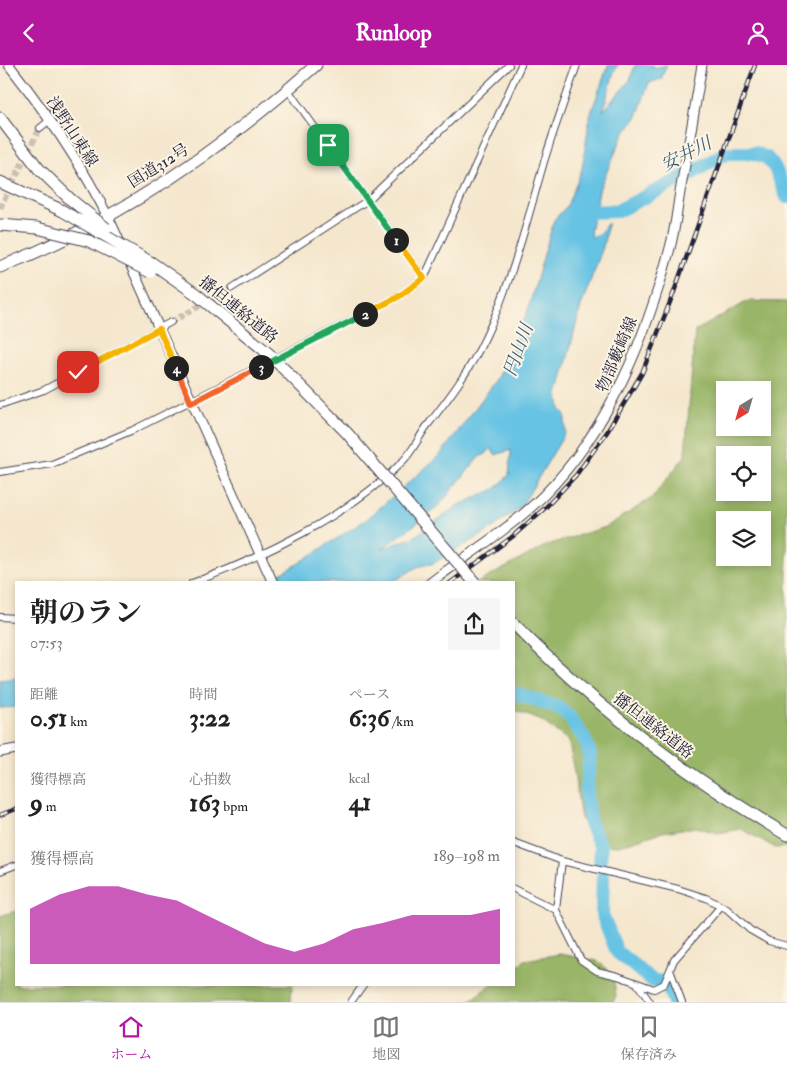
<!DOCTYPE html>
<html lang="ja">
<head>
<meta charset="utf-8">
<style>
	:root { --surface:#fff; --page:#f6f6f6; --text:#222; --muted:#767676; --line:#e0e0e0; --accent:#b5179e }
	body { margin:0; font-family:"IM FELL Double Pica","Noto Serif JP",serif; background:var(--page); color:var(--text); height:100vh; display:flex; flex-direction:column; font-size:19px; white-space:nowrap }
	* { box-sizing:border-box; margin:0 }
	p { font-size:16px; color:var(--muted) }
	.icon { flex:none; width:28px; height:28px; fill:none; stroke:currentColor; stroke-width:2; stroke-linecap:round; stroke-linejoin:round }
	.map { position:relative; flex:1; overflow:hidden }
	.side { position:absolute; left:15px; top:516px; width:500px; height:405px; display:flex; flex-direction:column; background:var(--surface); border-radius:0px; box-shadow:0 2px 8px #0003 }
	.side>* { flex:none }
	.needle { width:32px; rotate:217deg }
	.controls { position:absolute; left:716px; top:316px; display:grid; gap:10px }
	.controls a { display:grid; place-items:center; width:55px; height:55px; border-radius:0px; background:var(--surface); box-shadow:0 2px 8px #0003; font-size:25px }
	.pin { position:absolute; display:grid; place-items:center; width:42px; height:42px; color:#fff; margin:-21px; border-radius:10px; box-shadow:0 2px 8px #0006 }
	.km { position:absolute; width:25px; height:25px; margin:-12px; border-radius:50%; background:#222; color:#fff; font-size:14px; line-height:25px; text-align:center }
	.round { display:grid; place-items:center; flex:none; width:52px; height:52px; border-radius:0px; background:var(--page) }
	.overview { display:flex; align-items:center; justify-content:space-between; height:85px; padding:0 15px }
	h1 { font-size:28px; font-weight:700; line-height:38px }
	.stats { display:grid; grid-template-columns:repeat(3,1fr); gap:8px; height:85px; padding:5px 15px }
	.stats div { display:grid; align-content:center }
	.stats b { font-size:25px; font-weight:700 }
	.stats small { font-size:14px; font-weight:400 }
	.stats p { font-size:14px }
	.chart { height:140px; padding:10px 15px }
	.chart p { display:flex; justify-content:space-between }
	.chart svg { width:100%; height:90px; margin-top:5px; fill:var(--accent); opacity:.7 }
	header { display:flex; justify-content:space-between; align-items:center; height:65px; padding:0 15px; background:var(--accent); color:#fff; font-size:22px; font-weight:700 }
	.tabs { display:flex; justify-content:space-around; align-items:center; height:70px; border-top:1px solid var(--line); background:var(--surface); font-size:14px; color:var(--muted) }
	.tabs a { display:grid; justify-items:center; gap:2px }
	.tabs .selected { color:var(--accent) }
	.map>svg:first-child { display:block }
	.forest { fill:#99b567; stroke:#5e6c51; fill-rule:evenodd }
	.water { fill:#66c3e4; stroke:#447290; fill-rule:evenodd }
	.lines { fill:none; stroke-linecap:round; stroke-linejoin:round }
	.river { stroke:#66c3e4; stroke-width:14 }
	.street-tunnel { stroke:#cbc0b1; stroke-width:6; stroke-dasharray:6 3; stroke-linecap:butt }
	.street-casing { stroke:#424051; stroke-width:8 }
	.secondary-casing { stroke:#424051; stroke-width:11 }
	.highway-casing { stroke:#424051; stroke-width:13 }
	.street { stroke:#fff; stroke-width:6 }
	.secondary { stroke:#fff; stroke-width:9 }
	.highway { stroke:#fff; stroke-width:11 }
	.rail-casing { stroke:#22223b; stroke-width:4.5 }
	.rail { stroke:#fcf5e5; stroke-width:2.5; stroke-dasharray:8; stroke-linecap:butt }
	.highway-bridge-casing { stroke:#424051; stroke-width:13; stroke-linecap:butt }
	.highway-bridge { stroke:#fff; stroke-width:11 }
	.split-1-casing { stroke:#fff; stroke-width:10 }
	.split-2-casing { stroke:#fff; stroke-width:10 }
	.split-3-casing { stroke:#fff; stroke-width:10 }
	.split-4-casing { stroke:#fff; stroke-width:10 }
	.split-5-casing { stroke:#fff; stroke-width:10 }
	.split-1 { stroke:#22a559; stroke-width:6 }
	.split-2 { stroke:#f5b400; stroke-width:6 }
	.split-3 { stroke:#22a559; stroke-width:6 }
	.split-4 { stroke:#f0652b; stroke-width:6 }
	.split-5 { stroke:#f5b400; stroke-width:6 }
	.labels { text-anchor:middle; stroke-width:4; stroke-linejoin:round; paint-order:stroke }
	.street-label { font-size:16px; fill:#22223b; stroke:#fcf5e5 }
	.water-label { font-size:18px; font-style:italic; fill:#3a5a76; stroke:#fcf5e5 }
</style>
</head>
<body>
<header><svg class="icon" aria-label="back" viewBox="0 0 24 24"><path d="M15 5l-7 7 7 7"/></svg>Runloop<svg class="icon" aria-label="person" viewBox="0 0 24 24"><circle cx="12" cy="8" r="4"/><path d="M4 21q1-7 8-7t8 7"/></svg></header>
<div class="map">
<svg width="787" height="937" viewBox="0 0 787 937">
	<rect width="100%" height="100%" fill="#fcf5e5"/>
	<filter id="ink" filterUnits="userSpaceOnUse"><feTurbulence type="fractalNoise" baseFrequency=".02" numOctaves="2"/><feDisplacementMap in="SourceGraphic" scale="10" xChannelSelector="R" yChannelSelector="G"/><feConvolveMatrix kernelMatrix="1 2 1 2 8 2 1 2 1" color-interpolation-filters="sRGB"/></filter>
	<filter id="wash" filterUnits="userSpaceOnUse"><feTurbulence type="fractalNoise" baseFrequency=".0096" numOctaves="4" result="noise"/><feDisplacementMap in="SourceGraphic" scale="20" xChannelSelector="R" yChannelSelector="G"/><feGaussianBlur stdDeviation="1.12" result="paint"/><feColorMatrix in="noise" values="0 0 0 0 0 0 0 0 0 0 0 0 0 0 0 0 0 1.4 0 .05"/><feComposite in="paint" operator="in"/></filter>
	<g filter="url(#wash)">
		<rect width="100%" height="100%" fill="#f5e7ce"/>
		<path class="forest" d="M 748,236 L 787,237 L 787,782 L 776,783 L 741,764 L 718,768 L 696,762 L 662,767 L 618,781 L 594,779 L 581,753 L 569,676 L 542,656 L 514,645 L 514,518 L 477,518 L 547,480 L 606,462 L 652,433 L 685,391 L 695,266 ZM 725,325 L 762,325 L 762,362 L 725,362 ZM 725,390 L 762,390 L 762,428 L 725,428 ZM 725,455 L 762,455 L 762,492 L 725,492 Z
			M 16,846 L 16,920 L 292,920 L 291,937 L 0,937 L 0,851 Z
			M 560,889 L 598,896 L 613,909 L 616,931 L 613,937 L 469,937 L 490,920 L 514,920 L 514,903 L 525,895 Z"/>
		<path class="water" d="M 608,0 L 618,0 L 614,7 L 603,46 L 630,15 L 635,0 L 654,0 L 653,3 L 667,0 L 661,14 L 649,18 L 637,51 L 623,70 L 600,122 L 590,166 L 592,172 L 599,169 L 608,158 L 603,182 L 581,241 L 558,330 L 560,344 L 565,350 L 565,368 L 521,442 L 487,467 L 434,498 L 417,502 L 393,517 L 263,518 L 293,502 L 367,454 L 441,389 L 498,313 L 527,248 L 554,155 L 567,141 L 582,104 L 590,51 ZM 491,383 L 495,390 L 511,385 L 509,410 L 495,424 L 457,441 L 414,472 L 382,484 L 437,443 L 479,392 L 486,389 Z
			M 16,613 L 16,642 L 0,643 L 0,615 Z"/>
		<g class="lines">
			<path class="river" d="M 582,147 L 617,146 L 692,108 L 720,91 L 729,88 L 755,88 L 767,93 L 775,103 L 787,132
				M 514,628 L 559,643 L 570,653 L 584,673 L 590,689 L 586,729 L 590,759 L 601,782 L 600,800
				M 603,812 L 602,849 L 617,887 L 653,916 L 666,917 L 674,937"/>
		</g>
	</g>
	<g filter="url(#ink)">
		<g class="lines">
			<path class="street-tunnel" d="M 0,143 L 40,63
				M 171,257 L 232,223"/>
			<defs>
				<path id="street" d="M 288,25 L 424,213
					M 40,63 L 50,55
					M 232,223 L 368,135 L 509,0
					M 0,340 L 44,325 L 171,257
					M 0,407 L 52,399 L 133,365 L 398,232 L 424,213 L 521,0
					M 192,518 C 261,493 349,450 401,398 C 412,388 418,373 427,361 C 449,333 470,305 485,273 C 512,217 527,156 544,97 C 554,64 566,32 577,0
					M 0,552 L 16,553
					M 514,778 L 562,796 L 678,824 L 706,833 L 727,844 L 750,865 L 769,876 L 787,881
					M 0,806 L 16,800
					M 514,824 L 556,845 L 581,895 L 597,906 L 618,911 L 654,924 L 664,919 L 670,905
					M 556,845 L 562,796
					M 638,920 L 650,937
					M 351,937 L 363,920
					M 682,937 L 670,905 L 674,895 L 721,841"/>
				<path id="secondary" d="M 9,0 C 53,56 94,117 122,182
					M 128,194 L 273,518
					M 430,518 C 468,489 510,464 544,430 C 610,363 646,272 670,183 C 675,165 677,145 680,127 C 688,85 695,42 702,0
					M 0,687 L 16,684"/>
				<path id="highway" d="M 0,53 L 39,104 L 70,134
					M 0,117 L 61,145
					M 0,160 L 37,163
					M 152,198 L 196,229 L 269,289
					M 0,202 C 118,157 223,83 316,0
					M 514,559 C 595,642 687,711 787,770"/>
			</defs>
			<use href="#street" class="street-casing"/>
			<use href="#secondary" class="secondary-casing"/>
			<use href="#highway" class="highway-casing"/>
			<use href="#street" class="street"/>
			<use href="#secondary" class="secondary"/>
			<use href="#highway" class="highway"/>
			<defs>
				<path id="rail" d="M 450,518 L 512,472 L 546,442 L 576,410 L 607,367 L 642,308 L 674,227 L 755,0
					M 0,750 L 16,744"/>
			</defs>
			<use href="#rail" class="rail-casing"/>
			<use href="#rail" class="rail"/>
			<defs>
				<path id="highway-bridge" d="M 70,134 L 106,163
					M 61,145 L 152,198
					M 37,163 L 89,176 L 150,207
					M 269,289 L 347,368 L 475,518"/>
			</defs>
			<use href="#highway-bridge" class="highway-bridge-casing"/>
			<use href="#highway-bridge" class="highway-bridge"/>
		</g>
	</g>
	<g class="lines" filter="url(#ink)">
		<defs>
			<path id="split-1" d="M 328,80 L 396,175"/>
			<path id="split-2" d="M 365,249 L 398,232 L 424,213 L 396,175"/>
			<path id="split-3" d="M 261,302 L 365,249"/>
			<path id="split-4" d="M 176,303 L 191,338 L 261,302"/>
			<path id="split-5" d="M 78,307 L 159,264 L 176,303"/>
		</defs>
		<use href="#split-1" class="split-1-casing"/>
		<use href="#split-2" class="split-2-casing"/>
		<use href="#split-3" class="split-3-casing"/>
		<use href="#split-4" class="split-4-casing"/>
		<use href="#split-5" class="split-5-casing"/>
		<use href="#split-1" class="split-1"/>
		<use href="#split-2" class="split-2"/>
		<use href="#split-3" class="split-3"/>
		<use href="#split-4" class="split-4"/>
		<use href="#split-5" class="split-5"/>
	</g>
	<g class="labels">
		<g class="street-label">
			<text transform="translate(73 66) rotate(57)" y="6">浅野山東線</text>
			<text transform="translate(158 100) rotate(-32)" y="6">国道312号</text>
			<text transform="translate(239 244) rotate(39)" y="6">播但連絡道路</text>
			<text transform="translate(616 289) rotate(-67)" y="6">物部藪崎線</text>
			<text transform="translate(654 660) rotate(38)" y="6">播但連絡道路</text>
		</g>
		<g class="water-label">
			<text transform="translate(686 89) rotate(-27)" y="6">安井川</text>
			<text transform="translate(518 285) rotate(-70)" y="6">円山川</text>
		</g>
	</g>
</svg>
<div class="controls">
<a><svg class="needle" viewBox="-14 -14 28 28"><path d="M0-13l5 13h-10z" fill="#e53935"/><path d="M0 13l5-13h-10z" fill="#767676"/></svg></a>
<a><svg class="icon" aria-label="locate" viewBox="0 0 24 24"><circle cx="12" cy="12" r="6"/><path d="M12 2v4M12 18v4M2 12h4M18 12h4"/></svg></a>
<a><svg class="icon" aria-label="layers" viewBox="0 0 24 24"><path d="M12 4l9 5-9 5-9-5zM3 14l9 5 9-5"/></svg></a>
</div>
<div class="pin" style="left:328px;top:80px;background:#1e9e55"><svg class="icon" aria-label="arrive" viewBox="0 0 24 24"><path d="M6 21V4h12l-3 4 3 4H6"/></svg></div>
<div class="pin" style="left:78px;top:307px;background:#d93025"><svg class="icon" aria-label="check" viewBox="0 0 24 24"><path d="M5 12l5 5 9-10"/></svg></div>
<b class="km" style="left:396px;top:175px">1</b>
<b class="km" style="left:365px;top:249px">2</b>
<b class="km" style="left:261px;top:302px">3</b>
<b class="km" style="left:176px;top:303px">4</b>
<section class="side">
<div class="overview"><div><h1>朝のラン</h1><p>07:53</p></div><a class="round"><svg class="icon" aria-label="share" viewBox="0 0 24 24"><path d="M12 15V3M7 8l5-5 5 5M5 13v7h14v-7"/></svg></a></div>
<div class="stats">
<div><p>距離</p><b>0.51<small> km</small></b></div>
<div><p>時間</p><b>3:22</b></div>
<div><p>ペース</p><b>6:36<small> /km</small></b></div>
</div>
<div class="stats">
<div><p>獲得標高</p><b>9<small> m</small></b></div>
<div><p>心拍数</p><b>163<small> bpm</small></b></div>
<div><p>kcal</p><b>41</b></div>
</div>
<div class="chart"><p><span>獲得標高</span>189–198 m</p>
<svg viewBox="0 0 160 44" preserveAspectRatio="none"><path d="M0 44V17L10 10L20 6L30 6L40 10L50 13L60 20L70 27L80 34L90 38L100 34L110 27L120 24L130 20L140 20L150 20L160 17V44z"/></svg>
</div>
</section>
</div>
<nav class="tabs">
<a class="selected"><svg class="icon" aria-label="home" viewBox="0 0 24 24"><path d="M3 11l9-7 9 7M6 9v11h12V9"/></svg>ホーム</a>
<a><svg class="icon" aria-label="map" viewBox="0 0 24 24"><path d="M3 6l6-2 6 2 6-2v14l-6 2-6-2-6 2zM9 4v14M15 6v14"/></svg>地図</a>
<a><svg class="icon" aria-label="saved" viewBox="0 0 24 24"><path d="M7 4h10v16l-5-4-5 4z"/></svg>保存済み</a>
</nav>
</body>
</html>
